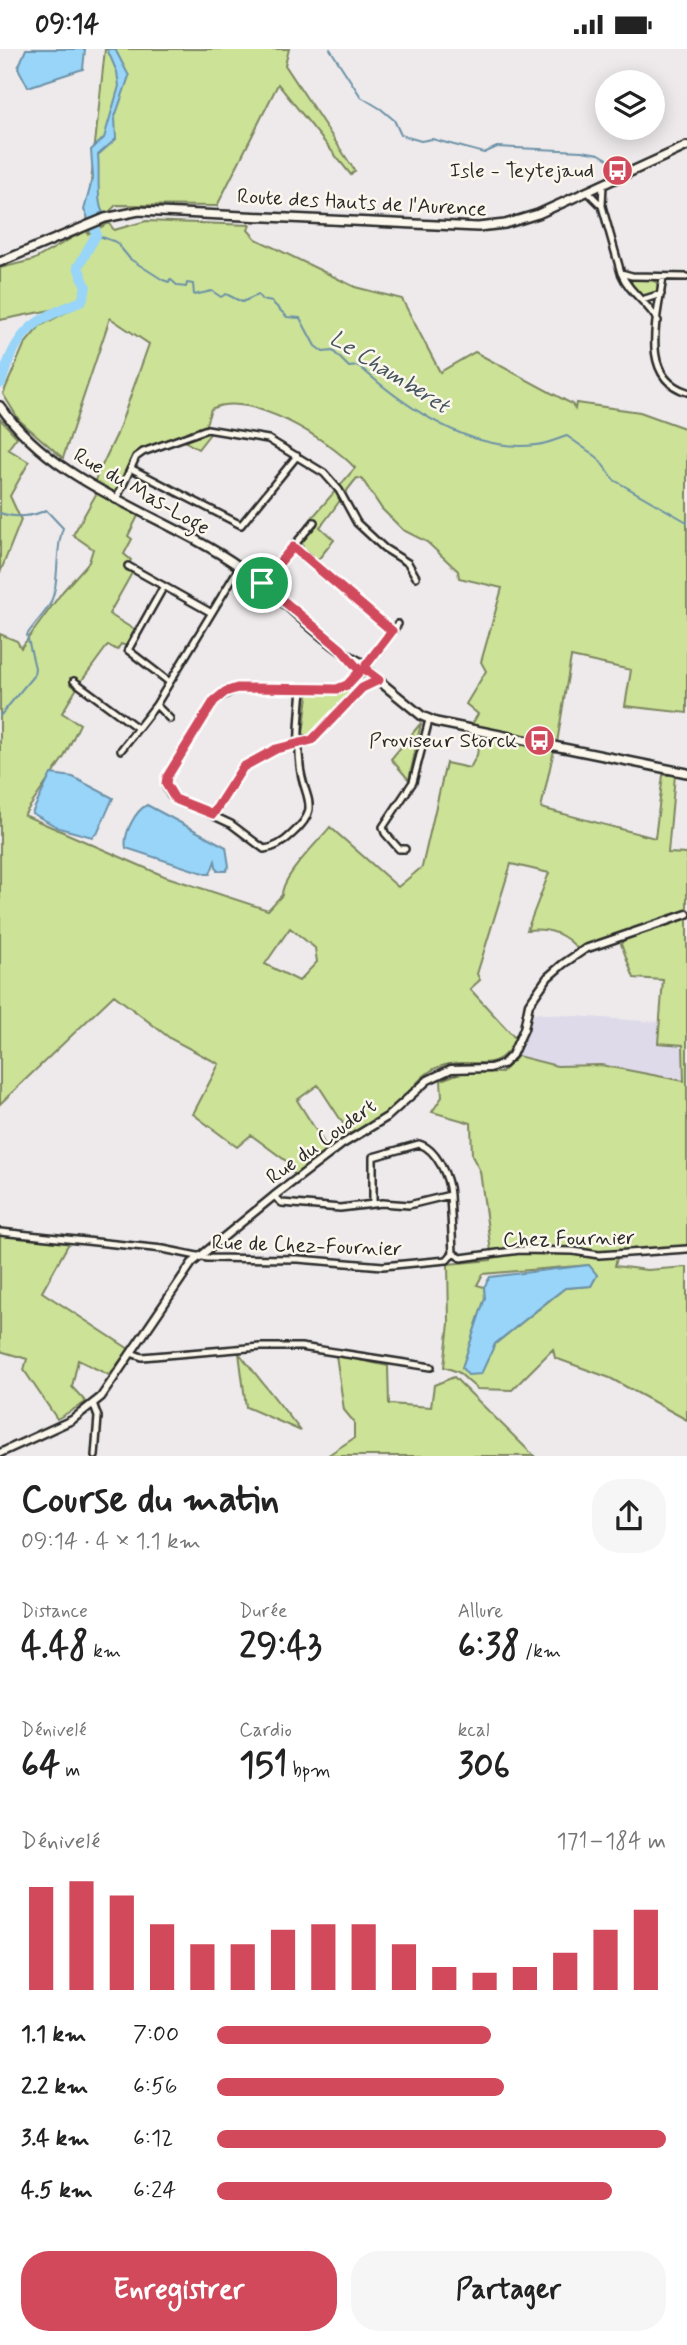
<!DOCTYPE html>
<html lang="fr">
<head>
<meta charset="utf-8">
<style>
	:root { --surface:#fff; --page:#f6f6f6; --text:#222; --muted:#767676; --accent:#d1495b }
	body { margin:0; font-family:Mynerve,sans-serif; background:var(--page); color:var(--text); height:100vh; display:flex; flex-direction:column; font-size:26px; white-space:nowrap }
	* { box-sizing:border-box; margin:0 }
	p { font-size:23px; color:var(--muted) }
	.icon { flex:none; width:38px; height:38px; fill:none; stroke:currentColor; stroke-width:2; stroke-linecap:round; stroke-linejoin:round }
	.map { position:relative; height:1407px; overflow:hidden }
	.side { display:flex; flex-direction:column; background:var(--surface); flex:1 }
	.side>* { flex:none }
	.controls { position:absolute; left:595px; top:21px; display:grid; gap:14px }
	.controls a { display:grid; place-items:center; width:70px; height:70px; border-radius:50%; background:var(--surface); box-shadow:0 4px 18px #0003; font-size:35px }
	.pin { position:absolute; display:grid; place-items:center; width:60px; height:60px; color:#fff; margin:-30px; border:4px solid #fff; border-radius:50%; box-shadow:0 2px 7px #0007 }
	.round { display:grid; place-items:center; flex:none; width:74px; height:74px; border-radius:28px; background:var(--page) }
	.summary { display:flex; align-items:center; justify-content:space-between; height:119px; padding:0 21px }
	h1 { font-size:38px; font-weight:700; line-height:52px }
	.metrics { display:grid; grid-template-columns:repeat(3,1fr); gap:10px; height:119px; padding:7px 21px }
	.metrics div { display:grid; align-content:center }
	.metrics b { font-size:35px; font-weight:700 }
	.metrics small { font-size:19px; font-weight:400 }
	.metrics p { font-size:19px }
	.chart { height:196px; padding:14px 21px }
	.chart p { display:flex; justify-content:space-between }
	.chart svg { width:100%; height:126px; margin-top:7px; stroke:var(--accent); stroke-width:6 }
	.cta { display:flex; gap:14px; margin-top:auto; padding:14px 21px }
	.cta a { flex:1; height:80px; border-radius:28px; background:var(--accent); color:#fff; font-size:28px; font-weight:700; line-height:80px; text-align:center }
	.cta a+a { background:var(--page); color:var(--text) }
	ul { padding:0 21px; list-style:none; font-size:23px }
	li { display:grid; grid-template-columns:112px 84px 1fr; align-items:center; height:52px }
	li i { height:18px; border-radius:9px; background:var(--accent) }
	.status { display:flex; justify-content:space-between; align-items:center; height:49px; padding:0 35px; background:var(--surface); direction:ltr }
	.status svg { height:19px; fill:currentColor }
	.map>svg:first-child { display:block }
	.built { fill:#dfdaea }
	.green { fill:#cce297; stroke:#7c8661; stroke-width:2; fill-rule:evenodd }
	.water { fill:#98d5f9; stroke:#6c91a7; stroke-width:2 }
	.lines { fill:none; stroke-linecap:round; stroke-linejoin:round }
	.stream { stroke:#6c91a7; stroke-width:2 }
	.river { stroke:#98d5f9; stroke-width:10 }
	.minor-casing { stroke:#2b2b2b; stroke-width:10 }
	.tertiary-casing { stroke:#2b2b2b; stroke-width:11 }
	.secondary-casing { stroke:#2b2b2b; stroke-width:12 }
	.minor { stroke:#fbf7ec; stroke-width:5 }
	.tertiary { stroke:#fbf7ec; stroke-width:6 }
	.secondary { stroke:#fbf7ec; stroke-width:7 }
	.route-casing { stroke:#fff; stroke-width:14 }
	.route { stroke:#d1495b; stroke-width:9 }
	.labels { text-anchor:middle; stroke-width:5; stroke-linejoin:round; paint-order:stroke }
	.poi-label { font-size:21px; fill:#2b2b2b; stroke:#fbf7ec; text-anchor:end }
	.street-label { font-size:21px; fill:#2b2b2b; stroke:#fbf7ec }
	.water-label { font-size:23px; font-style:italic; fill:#46565e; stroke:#fbf7ec }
</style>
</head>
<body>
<div class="status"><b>09:14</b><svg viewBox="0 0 49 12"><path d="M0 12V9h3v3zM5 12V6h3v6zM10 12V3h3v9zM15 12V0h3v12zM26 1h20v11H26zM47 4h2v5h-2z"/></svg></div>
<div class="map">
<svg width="687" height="1407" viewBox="0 0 687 1407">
	<rect width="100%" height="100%" fill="#eeeaeb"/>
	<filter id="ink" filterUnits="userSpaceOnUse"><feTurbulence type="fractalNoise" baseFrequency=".0143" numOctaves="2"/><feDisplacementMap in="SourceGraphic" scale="14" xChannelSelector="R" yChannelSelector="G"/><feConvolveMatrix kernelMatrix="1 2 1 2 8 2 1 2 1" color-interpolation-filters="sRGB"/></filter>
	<g filter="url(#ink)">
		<path class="built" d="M 534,964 L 659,973 L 659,994 L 683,996 L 684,1032 L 601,1016 L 557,1017 L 512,1006 L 527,966 Z"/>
		<path class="green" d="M 105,0 L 289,0 L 285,16 L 355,122 L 351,126 L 278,35 L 217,157 L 116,156 L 87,185 L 109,174 L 114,181 L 146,172 L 250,176 L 248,181 L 256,190 L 355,238 L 402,250 L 440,323 L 475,303 L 572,355 L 575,360 L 576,354 L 640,363 L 687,380 L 687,664 L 625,657 L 631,621 L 571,608 L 557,694 L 471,677 L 478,665 L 466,655 L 486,622 L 481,613 L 502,539 L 459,529 L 458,522 L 427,493 L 403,481 L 382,460 L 362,430 L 357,429 C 343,445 334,462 320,478 L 334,491 L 317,512 L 303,500 L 302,493 L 317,476 L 311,470 L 355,419 C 329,391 250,341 211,360 L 206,375 L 209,386 L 198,400 L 179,389 L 136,408 L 116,451 L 140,463 L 128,487 L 132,490 L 124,505 L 131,511 L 126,521 L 132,524 L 109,565 L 138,583 L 129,598 L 121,595 L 117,601 L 108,596 L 80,634 L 70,629 L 70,635 L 77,639 L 62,664 L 80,675 L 64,708 L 24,766 L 164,827 L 268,861 L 282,846 C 282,827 318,793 330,778 L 398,838 L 422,818 L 446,714 L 470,719 L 477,706 L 480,688 L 554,701 L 541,759 L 655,789 L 663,726 L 675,726 L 668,804 L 687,805 L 687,865 L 580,903 C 566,884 549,879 527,881 L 549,824 L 511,815 L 477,925 L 480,931 L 470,940 L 516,990 C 495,1031 470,1004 436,1019 C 417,1028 405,1051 388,1063 C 377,1072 362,1078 350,1085 L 318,1036 L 297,1051 L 329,1102 L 295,1127 L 286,1112 L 251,1086 L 237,1098 L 193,1065 L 219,1015 L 171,990 L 114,946 L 0,1055 L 0,585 L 17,592 L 21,599 L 63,542 L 89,513 L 93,500 L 73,486 L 99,440 L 93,437 L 96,429 L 117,385 L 149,295 L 110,269 L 63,409 L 19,371 L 3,345 L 24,296 L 40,277 L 81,255 L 0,271 L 0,219 L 33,211 L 86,181 ZM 290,879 L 315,899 L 317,913 L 299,932 L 265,915 Z
			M 651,230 L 657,234 L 658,244 L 643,249 L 630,238 L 632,231 Z
			M 0,370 L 17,388 L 8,400 L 29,413 L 10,447 L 21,471 L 0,524 Z
			M 354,633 L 359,637 L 310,689 L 303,685 L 308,646 L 314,642 C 330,642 340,645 354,633 Z
			M 421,674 L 409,731 L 391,710 Z
			M 687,869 L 687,1200 L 618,1205 L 615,1217 L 647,1221 L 687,1218 L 687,1371 L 610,1329 L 555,1309 L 553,1300 L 512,1341 L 477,1340 L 458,1323 L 444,1318 L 449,1274 L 448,1215 L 491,1211 L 492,1206 L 520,1201 L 517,1198 L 491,1203 L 480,1122 L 472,1107 L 471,1074 L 432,1063 L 442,1048 L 441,1031 L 465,1022 L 501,1024 L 518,1007 L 557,1017 L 601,1016 L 684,1032 L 683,996 L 658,994 L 663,931 L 634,929 L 621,895 L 624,891 ZM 589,1216 L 597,1226 L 591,1237 L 565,1239 L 495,1295 L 484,1313 L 462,1319 L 485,1249 L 484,1238 L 477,1236 L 483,1225 Z
			M 0,1186 L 69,1194 L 42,1243 L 129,1300 L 109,1326 L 78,1311 L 72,1338 L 86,1353 L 57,1370 L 24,1321 L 27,1310 L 0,1302 Z
			M 239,1304 L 301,1382 L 246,1358 Z
			M 336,1306 L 388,1317 L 389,1355 L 431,1358 L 434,1336 L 454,1328 L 534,1407 L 327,1407 L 354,1389 L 354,1373 L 344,1361 Z"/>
		<path class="water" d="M 26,0 L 85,0 L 83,20 L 28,38 L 18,19 Z
			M 107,0 L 115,0 L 129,27 L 115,68 L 116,90 L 98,106 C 100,121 96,154 103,163 L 89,170 L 84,161 L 93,128 L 91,101 L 104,89 L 119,37 L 117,23 Z
			M 51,725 L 73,728 L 113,749 L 98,783 L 92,788 L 59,779 L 32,764 Z
			M 147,756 L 226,798 L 229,817 L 226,822 L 217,822 L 215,812 L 210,825 L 206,825 L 126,799 C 123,785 135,762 147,756 Z
			M 589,1216 L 597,1226 L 591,1237 L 565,1239 L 548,1252 L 495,1295 L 481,1325 L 468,1326 L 462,1319 L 485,1249 L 484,1238 L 490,1228 Z"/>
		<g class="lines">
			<path class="stream" d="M 330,0 L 361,48 L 381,60 L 394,71 L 401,86 L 421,92 L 432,90 L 484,104 L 497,98 L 582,102 L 599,105 L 611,112
				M 96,186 L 116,193 L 130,210 L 163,231 L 169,233 L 170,230 L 178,237 L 186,238 L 187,234 L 193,235 L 194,246 L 212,242 L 221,248 L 226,245 L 242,253 L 258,246 L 262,251 L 272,253 L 287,268 L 300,269 L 315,297 L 323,303 L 333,302 L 349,318 L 359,317 C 406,359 471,404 536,396 C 547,395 557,390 567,387 L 597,408 L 614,431 L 687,473
				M 0,464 C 14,469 33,468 46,461 L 63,479 C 54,502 61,531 50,555 C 44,566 34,575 27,586 L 35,619 L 34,626 L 0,667"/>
			<path class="river" d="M 1,334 C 17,281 32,272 82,252 L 86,238 L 78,218 L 96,186 L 93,164"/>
			<defs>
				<path id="minor" d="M 603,135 L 602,157 L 621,224 L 632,227 L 687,228
					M 587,142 L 602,157
					M 621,224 C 630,245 647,252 658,272
					M 663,228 C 658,267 638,328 687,343
					M 642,251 L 661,245
					M 132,420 L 241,476 L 297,407
					M 116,451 L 136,408 L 143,403 L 207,380 L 268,390 L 324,424 L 339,441 L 357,474 L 384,499 L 408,514 L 416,528
					M 293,498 L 392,582
					M 128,517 L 210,563
					M 262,534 L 314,473
					M 164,537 L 128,601 L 168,632
					M 366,616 L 398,575
					M 74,632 L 136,678
					M 302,639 C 300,665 297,691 300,717 C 303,749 323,758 292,785 C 284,793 275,799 264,800 L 231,775 L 171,747 L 166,738 L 167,728 L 214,652 L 237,639 L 337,640 L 347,636 L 360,622
					M 170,670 L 156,656 L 240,517
					M 121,701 L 156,656
					M 213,765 L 243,718 L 276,700 L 312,691 L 361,639 L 379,631
					M 405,800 L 399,800 L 385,784 L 383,778 L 413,733 L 429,671
					M 274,1147 L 282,1154 L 340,1159 L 382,1154 L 409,1156 L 450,1146 L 453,1204
					M 373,1155 L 373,1108 L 419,1095 C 437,1100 449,1129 450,1146
					M 0,1183 L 163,1200 L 207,1209 L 298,1210 L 383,1217 L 447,1211 L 453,1204
					M 453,1204 L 461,1209 L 520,1201 L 573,1202 L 599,1206 L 687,1200
					M 131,1304 L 142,1308 L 260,1298 L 301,1298 L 431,1318
					M 93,1354 L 98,1368 L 95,1407"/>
				<path id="tertiary" d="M 0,1404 L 72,1371 L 101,1348 L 192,1214 L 274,1147 L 341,1096 L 387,1068 L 428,1031 L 451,1020 L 490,1019 L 503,1015 L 512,1006 L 524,980 L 529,955 L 548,928 L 563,915 L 585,900 L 687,865"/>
				<path id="secondary" d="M 0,213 L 105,169 L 139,162 L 478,178 L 505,175 L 538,165 L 687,97
					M 0,357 C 58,439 161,463 240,518 C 283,547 319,594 366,616 L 367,622
					M 352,612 L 361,623 L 367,622 L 422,667 L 436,673 L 687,724"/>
			</defs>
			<use href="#minor" class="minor-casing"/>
			<use href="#tertiary" class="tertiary-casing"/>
			<use href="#secondary" class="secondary-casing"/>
			<use href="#minor" class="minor"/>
			<use href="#tertiary" class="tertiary"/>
			<use href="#secondary" class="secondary"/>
		</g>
	</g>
	<g class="lines" filter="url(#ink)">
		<defs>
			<path id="route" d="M 293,498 L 392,582 L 366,616 L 367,622 L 379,631 L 362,639 L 312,691 L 276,700 L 243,718 L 213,765 L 175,750 L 166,735 L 167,728 L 214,652 L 225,643 L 237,639 L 337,640 L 347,636 L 360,622 L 341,600 L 262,534 Z"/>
		</defs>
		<use href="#route" class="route-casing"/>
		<use href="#route" class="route"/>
	</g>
	<defs>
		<symbol id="bus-disc" viewBox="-11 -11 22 22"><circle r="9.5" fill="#d1495b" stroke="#fbf7ec"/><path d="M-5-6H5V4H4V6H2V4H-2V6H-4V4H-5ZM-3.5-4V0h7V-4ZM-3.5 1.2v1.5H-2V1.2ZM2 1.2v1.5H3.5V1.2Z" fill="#fff"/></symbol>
	</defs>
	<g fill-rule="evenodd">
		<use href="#bus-disc" x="600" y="104" width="35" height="35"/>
		<use href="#bus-disc" x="522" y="674" width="35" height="35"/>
	</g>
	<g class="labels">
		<g class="poi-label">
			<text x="594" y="128">Isle - Teytejaud</text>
			<text x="517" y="698">Proviseur Storck</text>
		</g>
		<g class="street-label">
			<text transform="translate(362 153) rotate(3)" y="7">Route des Hauts de l'Aurence</text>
			<text transform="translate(142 442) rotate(30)" y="7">Rue du Mas-Loge</text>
			<text transform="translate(321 1092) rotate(-36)" y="7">Rue du Coudert</text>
			<text transform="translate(569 1189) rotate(-1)" y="7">Chez Fournier</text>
			<text transform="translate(307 1196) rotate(2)" y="7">Rue de Chez-Fournier</text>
		</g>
		<g class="water-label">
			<text transform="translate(390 322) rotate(32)" y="8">Le Chamberet</text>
		</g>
	</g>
</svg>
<div class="controls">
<a><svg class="icon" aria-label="layers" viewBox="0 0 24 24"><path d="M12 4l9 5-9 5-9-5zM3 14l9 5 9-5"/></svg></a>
</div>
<div class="pin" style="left:262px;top:534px;background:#1e9e55"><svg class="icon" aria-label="arrive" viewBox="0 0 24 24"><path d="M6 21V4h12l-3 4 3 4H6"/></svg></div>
</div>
<section class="side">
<div class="summary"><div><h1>Course du matin</h1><p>09:14 · 4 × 1.1 km</p></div><a class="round"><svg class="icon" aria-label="share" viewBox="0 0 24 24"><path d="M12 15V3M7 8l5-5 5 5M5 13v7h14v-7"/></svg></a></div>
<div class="metrics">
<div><p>Distance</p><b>4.48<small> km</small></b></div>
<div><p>Durée</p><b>29:43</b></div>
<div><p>Allure</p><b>6:38<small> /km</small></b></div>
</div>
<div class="metrics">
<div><p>Dénivelé</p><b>64<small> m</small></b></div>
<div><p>Cardio</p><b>151<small> bpm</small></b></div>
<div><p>kcal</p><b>306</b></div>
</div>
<div class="chart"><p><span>Dénivelé</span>171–184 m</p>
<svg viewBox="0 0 160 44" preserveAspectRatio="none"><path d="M5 44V8M15 44V6M25 44V11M35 44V21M45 44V28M55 44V28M65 44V23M75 44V21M85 44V21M95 44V28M105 44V36M115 44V38M125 44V36M135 44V31M145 44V23M155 44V16"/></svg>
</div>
<ul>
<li><b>1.1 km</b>7:00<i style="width:61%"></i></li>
<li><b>2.2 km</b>6:56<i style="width:64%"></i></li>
<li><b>3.4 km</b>6:12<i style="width:100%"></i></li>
<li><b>4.5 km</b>6:24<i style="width:88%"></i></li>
</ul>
<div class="cta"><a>Enregistrer</a><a>Partager</a></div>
</section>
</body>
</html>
